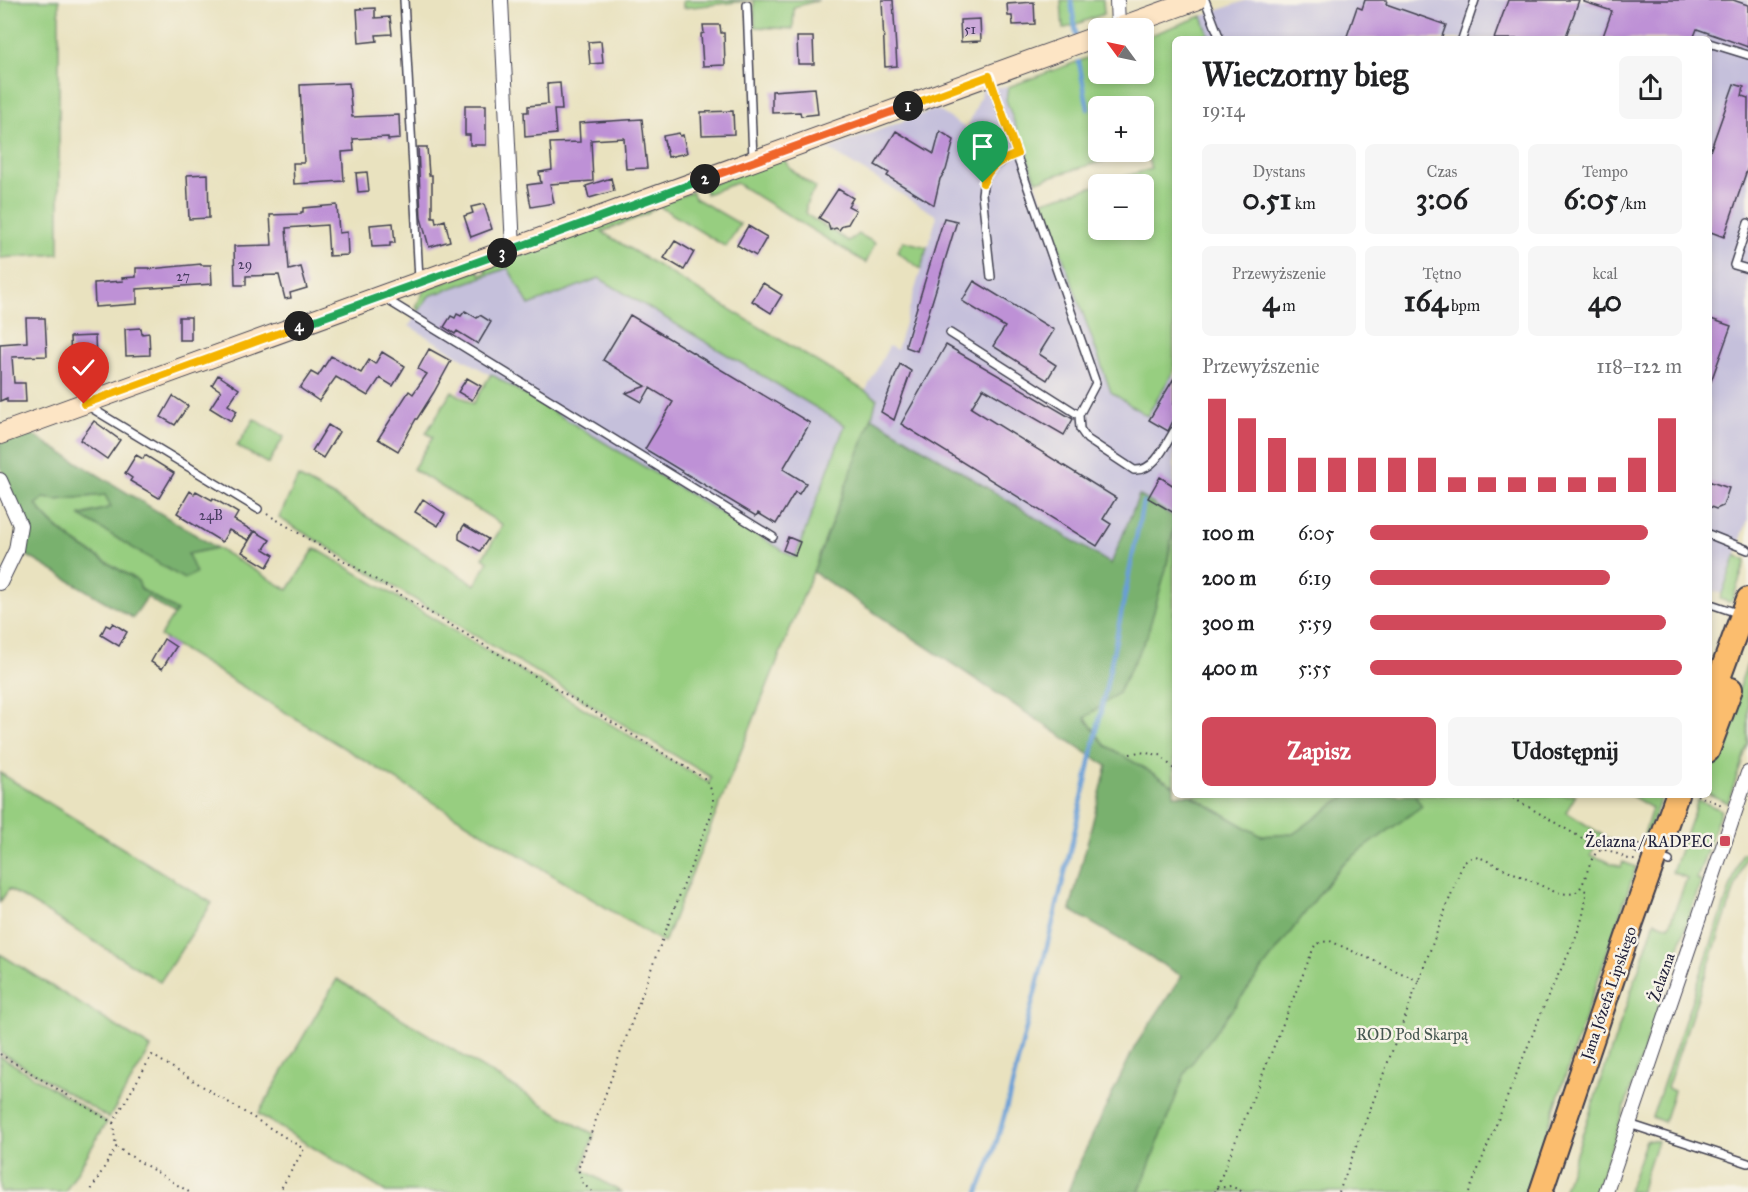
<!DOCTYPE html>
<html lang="pl">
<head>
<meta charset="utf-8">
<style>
	:root { --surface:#fff; --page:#f6f6f6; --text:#202124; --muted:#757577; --accent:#d1495b }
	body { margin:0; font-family:"IM FELL Great Primer",serif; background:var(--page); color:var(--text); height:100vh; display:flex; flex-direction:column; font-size:22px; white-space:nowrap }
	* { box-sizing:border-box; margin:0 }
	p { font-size:20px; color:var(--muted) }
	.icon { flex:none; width:33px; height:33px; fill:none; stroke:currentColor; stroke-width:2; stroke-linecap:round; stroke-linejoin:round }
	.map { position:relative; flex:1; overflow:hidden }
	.side { position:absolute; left:1172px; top:36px; width:540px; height:762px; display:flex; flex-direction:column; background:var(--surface); border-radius:9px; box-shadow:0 3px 9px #0003 }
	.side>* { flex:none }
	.needle { width:39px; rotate:303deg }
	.fabs { position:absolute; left:1088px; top:18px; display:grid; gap:12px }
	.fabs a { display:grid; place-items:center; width:66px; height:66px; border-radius:9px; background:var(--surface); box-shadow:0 3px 9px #0003; font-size:30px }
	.pin { position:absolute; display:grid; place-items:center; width:51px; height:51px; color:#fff; margin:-62px -26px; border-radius:50% 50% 50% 0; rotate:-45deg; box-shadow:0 0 6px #0007 }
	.pin .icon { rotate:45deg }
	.km { position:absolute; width:30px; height:30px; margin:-15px; border-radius:50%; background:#222; color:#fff; font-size:16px; line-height:30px; text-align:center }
	.round { display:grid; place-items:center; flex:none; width:63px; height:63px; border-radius:9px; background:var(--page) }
	.overview { display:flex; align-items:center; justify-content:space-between; height:102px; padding:0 30px }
	h1 { font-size:33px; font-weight:700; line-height:45px }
	.stats { display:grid; grid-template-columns:repeat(3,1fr); gap:9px; height:102px; padding:6px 30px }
	.stats div { display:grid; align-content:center; border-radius:9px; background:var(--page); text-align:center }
	.stats b { font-size:30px; font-weight:700 }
	.stats small { font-size:16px; font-weight:400 }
	.stats p { font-size:16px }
	.chart { height:168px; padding:12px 30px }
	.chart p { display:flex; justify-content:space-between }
	.chart svg { width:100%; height:108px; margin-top:6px; stroke:var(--accent); stroke-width:6 }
	.cta { display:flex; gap:12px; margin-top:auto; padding:12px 30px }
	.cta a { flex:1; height:69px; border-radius:9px; background:var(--accent); color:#fff; font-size:24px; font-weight:700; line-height:69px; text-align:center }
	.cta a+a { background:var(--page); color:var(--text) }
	ul { padding:0 30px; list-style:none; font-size:20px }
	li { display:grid; grid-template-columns:96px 72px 1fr; align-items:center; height:45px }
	li i { height:15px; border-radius:8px; background:var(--accent) }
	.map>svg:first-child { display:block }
	.industrial { fill:#c5c0db }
	.green { fill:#97ce80; stroke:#5c785e; stroke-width:1.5 }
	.forest { fill:#79b16e; stroke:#4e6a54; stroke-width:1.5 }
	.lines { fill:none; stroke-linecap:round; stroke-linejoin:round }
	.stream { stroke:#699fd6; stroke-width:4.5 }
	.building { fill:#be91d6 }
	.lane-casing { stroke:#403f4f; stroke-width:10 }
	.street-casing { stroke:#403f4f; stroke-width:16 }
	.secondary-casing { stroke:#403f4f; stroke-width:22 }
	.primary-casing { stroke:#403f4f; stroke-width:26 }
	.path { stroke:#403f4f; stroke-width:2; stroke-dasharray:1.5 4.5; stroke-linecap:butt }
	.lane { stroke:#fff; stroke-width:7 }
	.street { stroke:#fff; stroke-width:14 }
	.secondary { stroke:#fde5c5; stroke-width:20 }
	.primary { stroke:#fbbd6e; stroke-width:22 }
	.split-1-casing { stroke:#fff; stroke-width:12 }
	.split-2-casing { stroke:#fff; stroke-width:12 }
	.split-3-casing { stroke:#fff; stroke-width:12 }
	.split-4-casing { stroke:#fff; stroke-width:12 }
	.split-5-casing { stroke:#fff; stroke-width:12 }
	.split-1 { stroke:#f5b400; stroke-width:8 }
	.split-2 { stroke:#f0652b; stroke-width:8 }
	.split-3 { stroke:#22a559; stroke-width:8 }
	.split-4 { stroke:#22a559; stroke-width:8 }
	.split-5 { stroke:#f5b400; stroke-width:8 }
	.poi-dot { fill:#d1495b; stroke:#f7f3e8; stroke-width:2 }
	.labels { text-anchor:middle; stroke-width:5; stroke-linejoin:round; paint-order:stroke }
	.number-label { font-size:14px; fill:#493e62 }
	.poi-label { font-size:16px; fill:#22223b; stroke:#f7f3e8; text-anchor:end }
	.street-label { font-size:16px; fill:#22223b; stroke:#f7f3e8 }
	.park-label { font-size:16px; fill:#455650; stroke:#f7f3e8 }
</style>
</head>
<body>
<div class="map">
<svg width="1748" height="1192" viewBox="0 0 1748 1192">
	<rect width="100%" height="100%" fill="#f7f3e8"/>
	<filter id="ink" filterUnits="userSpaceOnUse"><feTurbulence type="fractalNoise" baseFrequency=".0167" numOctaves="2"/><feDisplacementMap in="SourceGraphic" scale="12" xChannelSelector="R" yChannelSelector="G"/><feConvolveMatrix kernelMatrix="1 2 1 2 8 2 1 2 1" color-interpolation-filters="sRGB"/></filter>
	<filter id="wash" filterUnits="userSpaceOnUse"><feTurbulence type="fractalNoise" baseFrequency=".008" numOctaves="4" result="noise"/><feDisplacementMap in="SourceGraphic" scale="24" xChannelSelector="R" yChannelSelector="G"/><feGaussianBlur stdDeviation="1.35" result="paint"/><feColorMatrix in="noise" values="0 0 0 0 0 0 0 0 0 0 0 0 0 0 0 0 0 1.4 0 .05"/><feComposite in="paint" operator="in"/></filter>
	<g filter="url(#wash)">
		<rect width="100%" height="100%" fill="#e9e2bf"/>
		<path class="industrial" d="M 1247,0 L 1748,0 L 1748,519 L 1722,594 L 1708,589 L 1708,39 L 1210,39 L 1202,16 Z
			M 984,87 L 1008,87 L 1006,101 L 1111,392 L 1147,416 L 1174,371 L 1174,516 L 1139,495 L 1112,564 L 872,417 L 877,398 L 865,392 L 889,346 L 897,350 L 937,216 L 828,149 L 936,109 L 967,129 Z
			M 509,267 L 511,271 L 599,278 L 845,426 L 795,558 L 409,326 L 428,296 Z"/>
		<path class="green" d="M 0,0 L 59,0 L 59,254 L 0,258 Z
			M 683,0 L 819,0 L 794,7 L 793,29 L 755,27 L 754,0 L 683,8 Z
			M 1061,0 L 1103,0 L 1104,14 L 1063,29 Z
			M 1202,16 L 1210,39 L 1174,39 L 1174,371 L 1147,416 L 1111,392 L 1043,201 L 1098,185 L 1098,230 L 1143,230 L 1143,184 L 1098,184 L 1151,169 L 1145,148 L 1143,148 L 1143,106 L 1098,106 L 1098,152 L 1133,152 L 1036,181 L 1006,100 L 1008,87 L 1098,54 L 1098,74 L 1143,74 L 1143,38 Z
			M 783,157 C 790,172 803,179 816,188 C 810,197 803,204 807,215 L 848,241 L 859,234 L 875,243 L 866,263 L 736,183 L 706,194 L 705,186 Z
			M 692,192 L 695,198 L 740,224 L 726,247 L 659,206 L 649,211 L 649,213 L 602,232 L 877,398 L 872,417 L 813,572 L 664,943 L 160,636 L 176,611 L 141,589 L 138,581 C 102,558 62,539 36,505 L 44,498 L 56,500 L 105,495 L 112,507 L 81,515 L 187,554 L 217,548 L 288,590 L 315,548 L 709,783 L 711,777 L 279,518 L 298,477 L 337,498 L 475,585 L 488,561 L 483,557 L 503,525 L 413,469 L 433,437 L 426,433 L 452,391 L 473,404 L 491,374 L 795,558 L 845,425 L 599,278 L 529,305 L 508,268 L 429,296 L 419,311 L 416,307 L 424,290 L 478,270 L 481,275 L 487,272 L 484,267 Z
			M 903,241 L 927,247 L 921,269 L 897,252 Z
			M 254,419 L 284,437 L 268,464 L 237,446 Z
			M 1174,527 L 1174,786 L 1105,745 L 1085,717 L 1118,693 L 1166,569 Z
			M 1736,555 L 1746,561 L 1732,601 L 1728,602 L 1720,599 Z
			M 1748,662 L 1748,744 L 1728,803 L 1709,794 L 1708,771 Z
			M 0,773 L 212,903 L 160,982 L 9,889 L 0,902 Z
			M 1191,795 L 1347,795 L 1293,834 L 1261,836 Z
			M 1415,795 L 1576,795 L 1566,812 L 1612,841 L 1596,844 L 1591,855 L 1621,867 L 1623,862 L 1636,867 L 1526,1192 L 1139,1192 L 1185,1071 L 1341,865 L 1421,806 Z
			M 1630,795 L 1662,795 L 1644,844 L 1641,844 L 1652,808 Z
			M 1698,800 L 1721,810 L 1697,879 L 1701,881 L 1596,1192 L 1563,1192 L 1655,921 L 1669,926 L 1687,878 L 1672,872 Z
			M 1742,853 L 1747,853 L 1667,1088 L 1674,1091 L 1664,1122 L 1652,1117 Z
			M 0,954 L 151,1048 L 109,1118 L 0,1052 Z
			M 337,979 L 578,1126 L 594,1134 L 582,1169 L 621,1192 L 386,1192 L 258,1114 Z
			M 0,1056 L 107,1122 L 65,1192 L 0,1192 Z
			M 1646,1140 L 1657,1141 L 1640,1192 L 1628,1191 Z"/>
		<path class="forest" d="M 872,417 L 1111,564 L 1139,495 L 1174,517 L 1174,527 L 1166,569 L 1147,636 L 1118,693 L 1085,718 L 1105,745 L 1174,786 L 1174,795 L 1190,795 L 1261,836 L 1293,834 L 1347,795 L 1415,795 L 1422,806 L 1341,865 L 1186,1071 L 1139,1192 L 1068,1192 L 1077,1168 L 1135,1046 L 1182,976 L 1070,910 L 1107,766 L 813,572 Z
			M 28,432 L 217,548 L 188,554 L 196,573 L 184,579 L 80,516 L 111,507 L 105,495 L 56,500 L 44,498 L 36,504 C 58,538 104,560 138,581 L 141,589 L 177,611 L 174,615 L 147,597 L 133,618 L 21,552 L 12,491 L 0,467 L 0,443 Z"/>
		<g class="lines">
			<path class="stream" d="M 1071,0 L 1076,35
				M 1079,62 L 1088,109
				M 978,1192 C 1004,1132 1016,1067 1032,1004 C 1076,839 1111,670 1143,502"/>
		</g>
		<g id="blocks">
			<path class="building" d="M 882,0 L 893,0 L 897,66 L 885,67 Z
				M 1365,0 L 1387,0 L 1386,4 L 1446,25 L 1441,39 L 1346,39 L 1357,7 L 1362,9 Z
				M 1508,0 L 1579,0 L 1565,39 L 1494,39 Z
				M 1584,0 L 1733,0 L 1748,5 L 1748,47 L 1697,29 L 1693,39 L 1602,39 L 1612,11 L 1584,2 Z
				M 1034,2 L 1035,24 L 1013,25 L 1012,16 L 1008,16 L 1007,4 Z
				M 375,8 L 375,18 L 390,17 L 392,34 L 376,35 L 377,41 L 359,43 L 357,9 Z
				M 980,19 L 981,41 L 961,42 L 960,20 Z
				M 703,25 L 720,25 L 721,33 L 724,33 L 725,65 L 703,66 L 701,34 L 704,33 Z
				M 797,37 L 813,37 L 814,64 L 798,64 Z
				M 601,41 L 603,63 L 590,64 L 588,42 Z
				M 349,83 L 352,117 L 399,115 L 400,139 L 388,140 L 388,137 L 353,139 L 354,151 L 342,152 L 344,181 L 294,184 L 293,163 L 304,163 L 300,85 Z
				M 560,83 L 562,110 L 554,110 L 556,134 L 525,137 L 524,112 L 528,112 L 528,106 L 548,104 L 547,84 Z
				M 1734,84 L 1744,87 L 1742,96 L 1748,98 L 1748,167 L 1724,237 L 1708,231 L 1708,157 Z
				M 815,88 L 818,114 L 801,116 L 800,112 L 772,113 L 772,91 Z
				M 465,105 L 486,105 L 486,145 L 470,145 L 470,135 L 465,135 Z
				M 733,111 L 734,134 L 702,135 L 701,112 Z
				M 642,119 L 647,168 L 626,169 L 624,138 L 591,140 L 593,181 L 550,184 L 554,203 L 531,207 L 527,185 L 541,183 L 539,172 L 552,170 L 550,143 L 580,142 L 579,123 Z
				M 896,131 L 934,154 L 940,131 L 954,140 L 946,170 L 940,179 L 934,205 L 887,176 L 889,173 L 875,165 Z
				M 993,131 L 997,142 L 977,148 L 974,138 Z
				M 679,133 L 680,136 L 683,135 L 687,153 L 668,157 L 663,136 Z
				M 418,147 L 427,147 L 429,175 L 432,175 L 432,217 L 435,217 L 436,223 L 445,220 L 450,241 L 429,247 L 421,218 Z
				M 367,172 L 369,191 L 358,192 L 356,173 Z
				M 208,174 L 209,218 L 189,219 L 187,175 Z
				M 611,178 L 614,191 L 589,198 L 586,186 Z
				M 838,189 L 853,198 L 848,206 L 856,210 L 848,224 L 843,225 L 839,230 L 836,228 L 830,230 L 828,223 L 819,218 Z
				M 484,204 L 492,229 L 471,237 L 464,216 L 473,213 L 471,207 Z
				M 337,205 L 339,233 L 347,232 L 348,255 L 329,256 L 327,225 L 286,228 L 289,270 L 301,267 L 307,288 L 290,293 L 291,298 L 285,299 L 279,275 L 246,276 L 246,285 L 235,285 L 234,246 L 272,245 L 270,215 L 301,214 L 301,212 L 303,212 L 303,208 Z
				M 944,218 L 957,221 L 917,351 L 906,347 L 906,343 Z
				M 393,223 L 395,243 L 390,243 L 390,246 L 372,247 L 370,225 Z
				M 748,226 L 767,237 L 756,256 L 737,245 Z
				M 675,241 L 694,252 L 684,270 L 664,258 Z
				M 201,264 L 201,265 L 211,265 L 212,284 L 137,289 L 137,304 L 95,307 L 94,283 L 123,281 L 122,278 L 136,277 L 136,268 L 150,268 L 150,269 Z
				M 974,281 L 1054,330 L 1039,354 L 1056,365 L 1047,380 L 993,346 L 1005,327 L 962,301 Z
				M 763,283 L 782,295 L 771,313 L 752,301 Z
				M 465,311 L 477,318 L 480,315 L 491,322 L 478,344 L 457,331 L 455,334 L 444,327 L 451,316 L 455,318 L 457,314 L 461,316 Z
				M 630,315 L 810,423 L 783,469 L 806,483 L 799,494 L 795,492 L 776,524 L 758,513 L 756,516 L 645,449 L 673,402 L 650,388 L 642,402 L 626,393 L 646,386 L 603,360 Z
				M 179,317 L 191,317 L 191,340 L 179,340 Z
				M 26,318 L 45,318 L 47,356 L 12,357 L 14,383 L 25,383 L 26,402 L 7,402 L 7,398 L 0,401 L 0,344 L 27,342 Z
				M 1708,318 L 1731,326 L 1710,384 L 1708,384 Z
				M 141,328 L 142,334 L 149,333 L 150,355 L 126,356 L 125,329 Z
				M 95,336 L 96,360 L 71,361 L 70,337 Z
				M 946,345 L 1073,419 L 1064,435 L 983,388 L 971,408 L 1116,498 L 1103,519 L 1111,524 L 1097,546 L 901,424 Z
				M 429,349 L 451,361 L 434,392 L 417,419 L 416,419 L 398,451 L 378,439 L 409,391 L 413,394 L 427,374 L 418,369 Z
				M 382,352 L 405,366 L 393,386 L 380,378 L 368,396 L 336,377 L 319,401 L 300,388 L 311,372 L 318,376 L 331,356 L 361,373 L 369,360 L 375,364 Z
				M 900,364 L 911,371 L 894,420 L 881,412 Z
				M 218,375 L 239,389 L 228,405 L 237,411 L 231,421 L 210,408 L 221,391 L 212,385 Z
				M 467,378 L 481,386 L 472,400 L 458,392 Z
				M 1174,378 L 1174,419 L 1168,431 L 1149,420 Z
				M 173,396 L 188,406 L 175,425 L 161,417 Z
				M 94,421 L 120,440 L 107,459 L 80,440 Z
				M 328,425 L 339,432 L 323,458 L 312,451 Z
				M 136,455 L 143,459 L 145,455 L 174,473 L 159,498 L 130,481 L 132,478 L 125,473 Z
				M 1160,477 L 1174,486 L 1174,513 L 1148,498 Z
				M 1708,481 L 1729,488 L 1723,506 L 1716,509 L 1708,506 Z
				M 190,491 L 194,494 L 196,491 L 212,500 L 213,498 L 238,513 L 234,520 L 253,531 L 248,540 L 229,530 L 222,542 L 181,517 L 182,516 L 177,513 Z
				M 423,499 L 445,514 L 438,526 L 415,512 Z
				M 464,525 L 488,539 L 480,551 L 459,539 L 459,534 Z
				M 255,531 L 270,540 L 264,549 L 274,555 L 267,567 L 242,552 Z
				M 788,537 L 800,542 L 795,555 L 783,550 Z
				M 113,623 L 127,632 L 119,646 L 101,635 L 106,625 L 110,627 Z
				M 164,639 L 176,647 L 162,669 L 151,662 Z"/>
		</g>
	</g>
	<g filter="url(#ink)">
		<use href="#blocks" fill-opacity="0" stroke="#403f4f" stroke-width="1.5"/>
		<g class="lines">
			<defs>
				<path id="lane" d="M 404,0 L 419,279
					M 1205,0 L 1220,39
					M 747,5 L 753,159
					M 1462,39 L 1475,0
					M 1709,43 L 1748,55
					M 990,79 L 1096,383 L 1079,415 L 1080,429 L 1087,439 L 1134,470 C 1154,472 1165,446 1174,431
					M 1748,223 L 1734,265 L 1748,269
					M 991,277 L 982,194 C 984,168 995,164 1017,154
					M 384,298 L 773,537
					M 950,333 L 1079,415
					M 88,406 L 258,509
					M 1708,534 L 1748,550
					M 1708,603 L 1740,614
					M 1638,849 L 1647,854 L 1669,861
					M 1629,1124 L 1748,1163"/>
				<path id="street" d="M 501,0 L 513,248
					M 1117,0 L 1118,28
					M 0,480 L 20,525 L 16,550 L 0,583
					M 1606,1192 L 1748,773"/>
				<path id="secondary" d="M 1118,28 L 1196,0
					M 0,434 L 1098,36"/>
				<path id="primary" d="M 1708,708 L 1748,599
					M 1708,751 L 1731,689
					M 1541,1192 L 1631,925 L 1677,795"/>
			</defs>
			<use href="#lane" class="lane-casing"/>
			<use href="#street" class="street-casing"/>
			<use href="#secondary" class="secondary-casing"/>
			<use href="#primary" class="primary-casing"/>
			<path class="path" d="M 267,514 L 704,778 C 715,793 714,798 711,815 L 656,956 L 578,1169 L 583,1184 L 593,1192
				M 1130,754 L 1139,752 L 1160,755 L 1174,769
				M 1508,795 L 1602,850
				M 1697,795 L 1722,805
				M 0,1054 L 113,1123 L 116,1147 L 90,1192
				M 113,1123 L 152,1055 L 304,1149 L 279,1192
				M 116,1147 L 189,1192
				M 1217,1188 L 1231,1186 L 1243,1192
				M 1215,1192 L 1314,947 L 1321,942 L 1330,941 L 1419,981
				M 1339,1192 L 1463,863 L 1471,858 L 1479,857 L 1555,892 C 1561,893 1568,895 1574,893 C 1589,888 1586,850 1604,850 C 1615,850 1624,860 1635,860
				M 1469,1192 C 1495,1127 1521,1063 1547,999 C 1561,966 1586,928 1586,891 L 1581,889"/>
			<use href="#lane" class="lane"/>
			<use href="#street" class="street"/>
			<use href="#secondary" class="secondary"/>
			<use href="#primary" class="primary"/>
		</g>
	</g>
	<g class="lines" filter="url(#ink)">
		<defs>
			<path id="split-1" d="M 908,106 L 989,76 L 1017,154 C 998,162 991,164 983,183"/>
			<path id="split-2" d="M 705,179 L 908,106"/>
			<path id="split-3" d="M 502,253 L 705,179"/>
			<path id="split-4" d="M 299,326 L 502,253"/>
			<path id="split-5" d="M 84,404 L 299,326"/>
		</defs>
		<use href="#split-1" class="split-1-casing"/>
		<use href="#split-2" class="split-2-casing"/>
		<use href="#split-3" class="split-3-casing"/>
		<use href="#split-4" class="split-4-casing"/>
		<use href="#split-5" class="split-5-casing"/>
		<use href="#split-1" class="split-1"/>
		<use href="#split-2" class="split-2"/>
		<use href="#split-3" class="split-3"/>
		<use href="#split-4" class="split-4"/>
		<use href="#split-5" class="split-5"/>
	</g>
	<rect class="poi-dot" x="1719" y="835" width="12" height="12" rx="3"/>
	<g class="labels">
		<g class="number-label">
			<text x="970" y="34">51</text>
			<text x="245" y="269">29</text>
			<text x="183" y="281">27</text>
			<text x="211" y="520">24B</text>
		</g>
		<g class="poi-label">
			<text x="1713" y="847">Żelazna / RADPEC</text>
		</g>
		<g class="street-label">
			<text transform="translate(1661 977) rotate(-71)" y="6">Żelazna</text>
			<text transform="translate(1608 993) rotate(-71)" y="6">Jana Józefa Lipskiego</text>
		</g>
		<g class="park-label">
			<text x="1412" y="1040">ROD Pod Skarpą</text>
		</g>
	</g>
</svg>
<div class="fabs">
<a><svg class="needle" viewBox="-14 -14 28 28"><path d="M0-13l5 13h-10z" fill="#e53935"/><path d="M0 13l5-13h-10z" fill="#757577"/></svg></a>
<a>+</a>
<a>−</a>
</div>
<div class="pin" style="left:983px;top:183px;background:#1e9e55"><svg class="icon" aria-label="arrive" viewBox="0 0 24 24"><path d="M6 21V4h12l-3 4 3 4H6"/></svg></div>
<div class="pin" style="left:84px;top:404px;background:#d93025"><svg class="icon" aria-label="check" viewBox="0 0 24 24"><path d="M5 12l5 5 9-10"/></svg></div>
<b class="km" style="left:908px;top:106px">1</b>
<b class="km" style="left:705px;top:179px">2</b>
<b class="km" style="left:502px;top:253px">3</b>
<b class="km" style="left:299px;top:326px">4</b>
<section class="side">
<div class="overview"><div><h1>Wieczorny bieg</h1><p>19:14</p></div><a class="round"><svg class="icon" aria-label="share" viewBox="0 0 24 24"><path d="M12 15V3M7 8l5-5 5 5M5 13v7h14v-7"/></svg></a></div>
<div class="stats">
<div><p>Dystans</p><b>0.51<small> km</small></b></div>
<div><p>Czas</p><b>3:06</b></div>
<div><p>Tempo</p><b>6:05<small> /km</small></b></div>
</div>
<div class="stats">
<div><p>Przewyższenie</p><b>4<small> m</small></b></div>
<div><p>Tętno</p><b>164<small> bpm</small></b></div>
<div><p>kcal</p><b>40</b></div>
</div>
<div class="chart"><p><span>Przewyższenie</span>118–122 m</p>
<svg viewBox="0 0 160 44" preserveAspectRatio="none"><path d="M5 44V6M15 44V14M25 44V22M35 44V30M45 44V30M55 44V30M65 44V30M75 44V30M85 44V38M95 44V38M105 44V38M115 44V38M125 44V38M135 44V38M145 44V30M155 44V14"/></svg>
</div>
<ul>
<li><b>100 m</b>6:05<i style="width:89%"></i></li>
<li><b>200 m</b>6:19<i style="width:77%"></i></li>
<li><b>300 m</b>5:59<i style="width:95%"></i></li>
<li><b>400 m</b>5:55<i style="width:100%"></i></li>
</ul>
<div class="cta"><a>Zapisz</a><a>Udostępnij</a></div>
</section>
</div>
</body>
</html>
